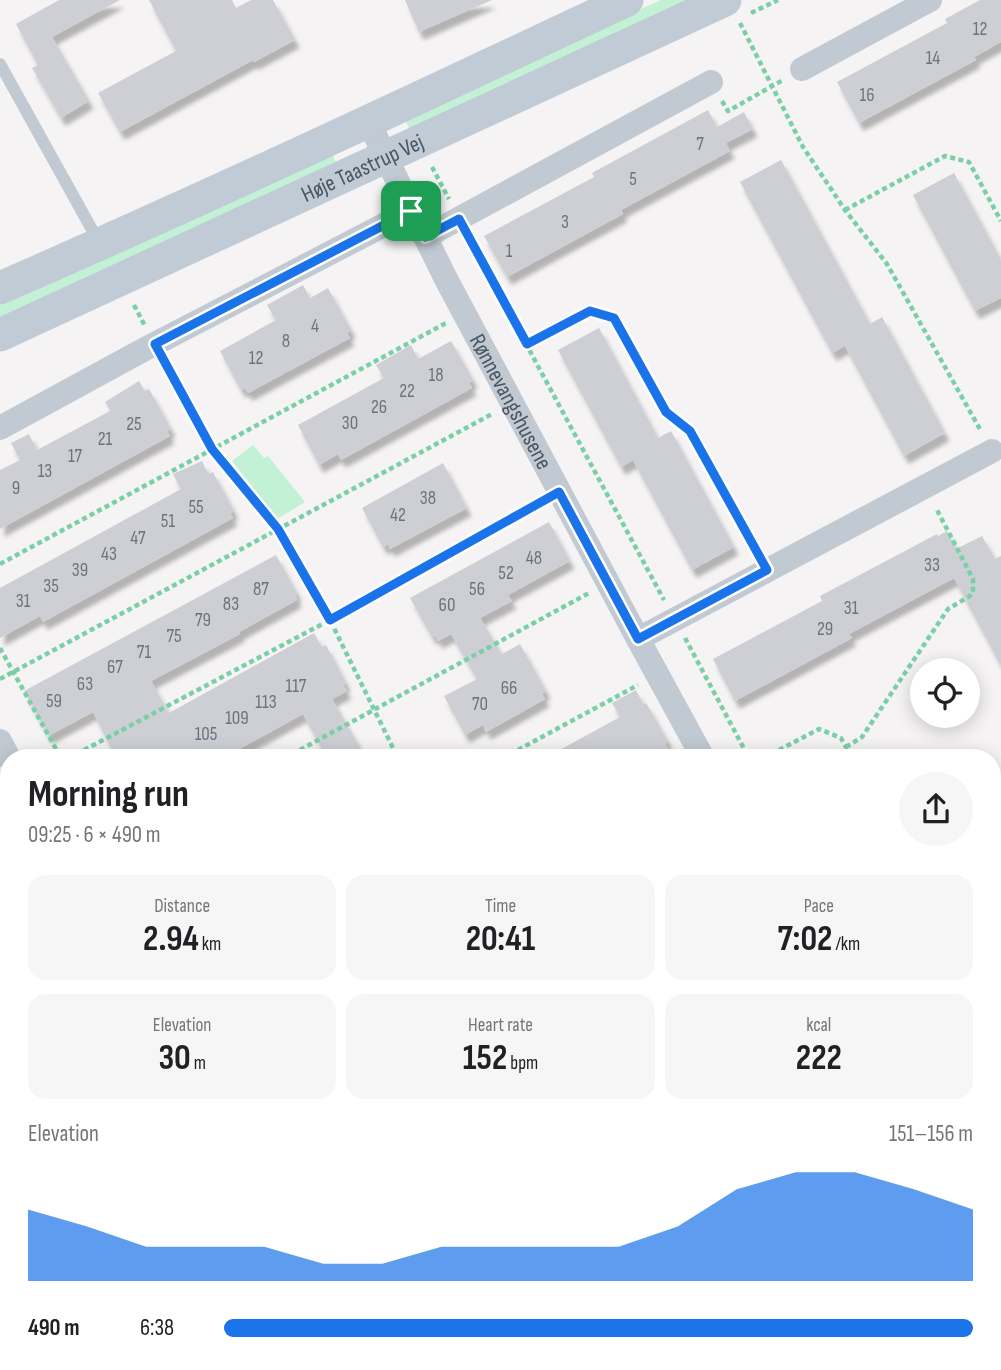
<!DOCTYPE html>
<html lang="en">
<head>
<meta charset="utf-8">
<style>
	:root { --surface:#fff; --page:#f6f6f6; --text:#202124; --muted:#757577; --accent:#1a73e8 }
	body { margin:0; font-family:"Sofia Sans Condensed",sans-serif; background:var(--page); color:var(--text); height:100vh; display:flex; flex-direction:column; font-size:26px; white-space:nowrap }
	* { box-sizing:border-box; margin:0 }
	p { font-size:23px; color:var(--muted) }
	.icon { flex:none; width:38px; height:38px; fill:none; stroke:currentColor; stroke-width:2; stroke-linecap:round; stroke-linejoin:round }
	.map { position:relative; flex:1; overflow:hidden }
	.details { position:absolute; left:0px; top:749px; width:1001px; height:621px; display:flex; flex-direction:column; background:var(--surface); border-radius:28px 28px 0 0; box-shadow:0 4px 18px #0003 }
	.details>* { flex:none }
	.tools { position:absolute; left:910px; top:658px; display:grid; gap:14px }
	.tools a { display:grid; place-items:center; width:70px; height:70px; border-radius:50%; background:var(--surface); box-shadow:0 4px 18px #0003; font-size:35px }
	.pin { position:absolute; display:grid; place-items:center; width:60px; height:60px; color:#fff; margin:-30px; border-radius:14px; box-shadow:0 4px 10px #0006 }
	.round { display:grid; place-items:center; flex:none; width:74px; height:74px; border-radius:37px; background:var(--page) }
	.overview { display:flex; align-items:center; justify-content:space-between; height:119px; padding:0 28px }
	h1 { font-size:38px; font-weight:700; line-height:52px }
	.stats { display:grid; grid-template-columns:repeat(3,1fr); gap:10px; height:119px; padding:7px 28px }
	.stats div { display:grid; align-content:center; border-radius:18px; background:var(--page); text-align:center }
	.stats b { font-size:35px; font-weight:700 }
	.stats small { font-size:19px; font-weight:400 }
	.stats p { font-size:19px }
	.chart { height:196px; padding:14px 28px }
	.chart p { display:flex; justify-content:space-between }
	.chart svg { width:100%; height:126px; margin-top:7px; fill:var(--accent); opacity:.7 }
	ul { padding:0 28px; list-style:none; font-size:23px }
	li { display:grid; grid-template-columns:112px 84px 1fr; align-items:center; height:52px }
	li i { height:18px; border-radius:9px; background:var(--accent) }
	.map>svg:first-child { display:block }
	.green { fill:#c3f1d5 }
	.building { fill:#cdcfd5; filter:url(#shadow) }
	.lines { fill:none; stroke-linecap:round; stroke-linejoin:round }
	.path { stroke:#7ad0a6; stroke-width:4.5; stroke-dasharray:5 3.5; stroke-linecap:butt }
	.lane { stroke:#c1cad2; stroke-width:12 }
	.street { stroke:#c1cad2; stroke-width:24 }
	.secondary { stroke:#c1cbd6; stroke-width:33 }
	.route-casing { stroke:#fff; stroke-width:14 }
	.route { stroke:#1a73e8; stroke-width:9 }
	.labels { text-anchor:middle; stroke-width:6; stroke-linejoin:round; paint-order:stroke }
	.number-label { font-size:19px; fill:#6b747e }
	.street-label { font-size:23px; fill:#4a5661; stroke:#fff }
</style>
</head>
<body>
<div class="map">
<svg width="1001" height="1370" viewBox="0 0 1001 1370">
	<defs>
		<filter id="shadow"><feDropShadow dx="4.5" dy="8" stdDeviation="2" flood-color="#0004"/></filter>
	</defs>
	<rect width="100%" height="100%" fill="#f5f3f3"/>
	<path class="green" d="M 661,0 L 694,0 L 410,131 L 404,117 Z
		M 331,152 L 337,164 L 0,320 L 0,304 Z
		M 253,445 L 264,458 L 268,456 L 305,502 L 277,519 L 232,461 Z
		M 133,1362 L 198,1362 L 203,1370 L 137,1370 Z"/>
	<path class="building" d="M 59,0 L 120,0 L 52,37 L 89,101 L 61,118 L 32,68 L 38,65 L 16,24 Z
		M 149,0 L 232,0 L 236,8 L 251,0 L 273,0 L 295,40 L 254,62 L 253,60 L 120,132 L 98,93 L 176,51 Z
		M 405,0 L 492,0 L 419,32 Z
		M 980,0 L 1001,0 L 1001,42 L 974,57 L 976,60 L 859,123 L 837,82 L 947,23 L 945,19 Z
		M 708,110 L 717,127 L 744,112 L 753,129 L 726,143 L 730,151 L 621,210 L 623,214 L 507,277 L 484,236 L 594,177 L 592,173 Z
		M 781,160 L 870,324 L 882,317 L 945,433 L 904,456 L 845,346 L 832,353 L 740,182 Z
		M 954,173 L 1001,260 L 1001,298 L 975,311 L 913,195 Z
		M 303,285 L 310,298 L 328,288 L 351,330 L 347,333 L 350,338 L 248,393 L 245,388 L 241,390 L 220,351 L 276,320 L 267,305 Z
		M 599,328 L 658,438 L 671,431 L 734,547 L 692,570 L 633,460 L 621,467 L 558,350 Z
		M 451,341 L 473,380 L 469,383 L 472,388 L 341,460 L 338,454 L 319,465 L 298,425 L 384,378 L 376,365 L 411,345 L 418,359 Z
		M 139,381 L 145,391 L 149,389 L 171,429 L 167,431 L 170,436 L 0,529 L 0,470 L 20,460 L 11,443 L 29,434 L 37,450 L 110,411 L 105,402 Z
		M 202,461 L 208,474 L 213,472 L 234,511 L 230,513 L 233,518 L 43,622 L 40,616 L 0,638 L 0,588 L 181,489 L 173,474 Z
		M 443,463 L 467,508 L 390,549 L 388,544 L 383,547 L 362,508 Z
		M 549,522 L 570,561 L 508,595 L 512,601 L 480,618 L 502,654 L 520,644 L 546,691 L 542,693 L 545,699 L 486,732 L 483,725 L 465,735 L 444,696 L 477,679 L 451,634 L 438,641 L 435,635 L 432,637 L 410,598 Z
		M 947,531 L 956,549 L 982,536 L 995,559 L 1001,556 L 1001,666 L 954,578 L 849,634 L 852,638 L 735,701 L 713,659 L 822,601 L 820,596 L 937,534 L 938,536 Z
		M 276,555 L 297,593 L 295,594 L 297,600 L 239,632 L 240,634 L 151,681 L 169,713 L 314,633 L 322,647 L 326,645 L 346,683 L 343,685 L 347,691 L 332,699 L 366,758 L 327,758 L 303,714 L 223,758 L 116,758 L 93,712 L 48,736 L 24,691 Z
		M 636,690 L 643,704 L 646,703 L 668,741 L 665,743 L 668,749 L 652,758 L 545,758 L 620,717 L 612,703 Z"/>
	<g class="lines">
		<path class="path" d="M 751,13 L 778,0
			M 740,23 L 803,147 L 845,210 L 887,264 L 981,431
			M 722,101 L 728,111 L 783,80
			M 432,167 L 449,199
			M 845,210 L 945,156 L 969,162 L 1001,221
			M 469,238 L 664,600
			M 134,305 L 145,326
			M 527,344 L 590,311 L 614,318 L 666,412 L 690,431 L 756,549
			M 167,364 L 212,449 L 278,529 L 330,620 L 398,758
			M 0,564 L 446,323
			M 685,638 L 749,758
			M 0,648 L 61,758
			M 0,679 L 492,414
			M 846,747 L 862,737 L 948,609 L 970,596 L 973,592 L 973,579 L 936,508
			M 69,758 L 330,620 L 539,503
			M 285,758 L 589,593
			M 503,758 L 638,685
			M 764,758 L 819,729 L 841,738 L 852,758
			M 0,951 L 9,968
			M 992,1034 L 1001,1029
			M 992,1176 L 1001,1172
			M 992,1210 L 1001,1227
			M 217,1362 L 222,1370
			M 391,1362 L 396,1370
			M 672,1362 L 680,1370
			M 453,1370 L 468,1362
			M 670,1370 L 686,1362
			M 884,1370 L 900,1362"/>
		<path class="lane" d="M 0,64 L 100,244"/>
		<g class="street">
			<path d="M 802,69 L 930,0"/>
			<path id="s1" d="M 368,121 L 446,279 L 638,639 L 703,758"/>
			<path d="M 425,237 L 711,82"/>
			<path d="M 0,428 L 145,349 L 411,211"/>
			<path d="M 638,639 L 992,451"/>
			<path d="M 0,741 L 9,758"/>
			<path d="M 992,995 L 1001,990"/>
			<path d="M 992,1288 L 1001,1304"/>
			<path d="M 339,1362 L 343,1370"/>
		</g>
		<g class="secondary">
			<path d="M 0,288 C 211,196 419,98 627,0"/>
			<path id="s2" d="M 0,335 L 725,0"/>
			<path d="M 0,1171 L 9,1187"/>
			<path d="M 0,1294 L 9,1310"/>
			<path d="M 36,1362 L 41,1370"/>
			<path d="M 103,1362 L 107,1370"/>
		</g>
	</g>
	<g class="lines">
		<defs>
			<path id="route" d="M 411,211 L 425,237 L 459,219 L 527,344 L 590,311 L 614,318 L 666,412 L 690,431 L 767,570 L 638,639 L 559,492 L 330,620 L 278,529 L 212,449 L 155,344 Z"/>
		</defs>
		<use href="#route" class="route-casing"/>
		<use href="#route" class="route"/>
	</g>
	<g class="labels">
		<g class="number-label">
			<text x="980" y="35">12</text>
			<text x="933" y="64">14</text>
			<text x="867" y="101">16</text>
			<text x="700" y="150">7</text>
			<text x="633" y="185">5</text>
			<text x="565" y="228">3</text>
			<text x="509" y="257">1</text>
			<text x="315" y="332">4</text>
			<text x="286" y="347">8</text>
			<text x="256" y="364">12</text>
			<text x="436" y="381">18</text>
			<text x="407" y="397">22</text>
			<text x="379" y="413">26</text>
			<text x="350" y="429">30</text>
			<text x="134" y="430">25</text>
			<text x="105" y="445">21</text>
			<text x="75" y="462">17</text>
			<text x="45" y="477">13</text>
			<text x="16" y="494">9</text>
			<text x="428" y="504">38</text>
			<text x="196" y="513">55</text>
			<text x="398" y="521">42</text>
			<text x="168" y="527">51</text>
			<text x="138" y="544">47</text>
			<text x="109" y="560">43</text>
			<text x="534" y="564">48</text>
			<text x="932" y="571">33</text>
			<text x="80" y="576">39</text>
			<text x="506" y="579">52</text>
			<text x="51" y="592">35</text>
			<text x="261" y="595">87</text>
			<text x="477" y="595">56</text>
			<text x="23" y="607">31</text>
			<text x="231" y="610">83</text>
			<text x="447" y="611">60</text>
			<text x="851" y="614">31</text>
			<text x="203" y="626">79</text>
			<text x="825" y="635">29</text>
			<text x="174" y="642">75</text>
			<text x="144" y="658">71</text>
			<text x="115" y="673">67</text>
			<text x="85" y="690">63</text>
			<text x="296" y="692">117</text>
			<text x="509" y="694">66</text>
			<text x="54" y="707">59</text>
			<text x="266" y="708">113</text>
			<text x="480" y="710">70</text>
			<text x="237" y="724">109</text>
			<text x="206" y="740">105</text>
		</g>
		<g class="street-label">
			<text dy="8" stroke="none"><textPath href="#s2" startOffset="399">Høje Taastrup Vej</textPath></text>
			<text dy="8" stroke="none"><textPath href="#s1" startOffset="315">Rønnevangshusene</textPath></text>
		</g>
	</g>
</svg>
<div class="tools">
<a><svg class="icon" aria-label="locate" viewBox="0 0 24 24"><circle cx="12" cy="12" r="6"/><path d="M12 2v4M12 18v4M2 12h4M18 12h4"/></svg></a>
</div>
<div class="pin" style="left:411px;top:211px;background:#1e9e55"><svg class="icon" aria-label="arrive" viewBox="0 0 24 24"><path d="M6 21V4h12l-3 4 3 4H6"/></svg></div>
<section class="details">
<div class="overview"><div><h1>Morning run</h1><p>09:25 · 6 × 490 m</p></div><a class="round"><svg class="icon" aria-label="share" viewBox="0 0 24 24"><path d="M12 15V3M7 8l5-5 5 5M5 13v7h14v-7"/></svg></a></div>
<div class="stats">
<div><p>Distance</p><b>2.94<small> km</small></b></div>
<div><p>Time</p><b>20:41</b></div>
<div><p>Pace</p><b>7:02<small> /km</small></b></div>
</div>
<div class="stats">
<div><p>Elevation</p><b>30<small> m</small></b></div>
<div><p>Heart rate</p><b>152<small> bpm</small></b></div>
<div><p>kcal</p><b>222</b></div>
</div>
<div class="chart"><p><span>Elevation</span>151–156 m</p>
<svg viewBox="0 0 160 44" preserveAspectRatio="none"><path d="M0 44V19L10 25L20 32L30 32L40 32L50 38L60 38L70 32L80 32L90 32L100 32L110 25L120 12L130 6L140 6L150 12L160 19V44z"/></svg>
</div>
<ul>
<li><b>490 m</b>6:38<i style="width:100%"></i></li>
</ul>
</section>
</div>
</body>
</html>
